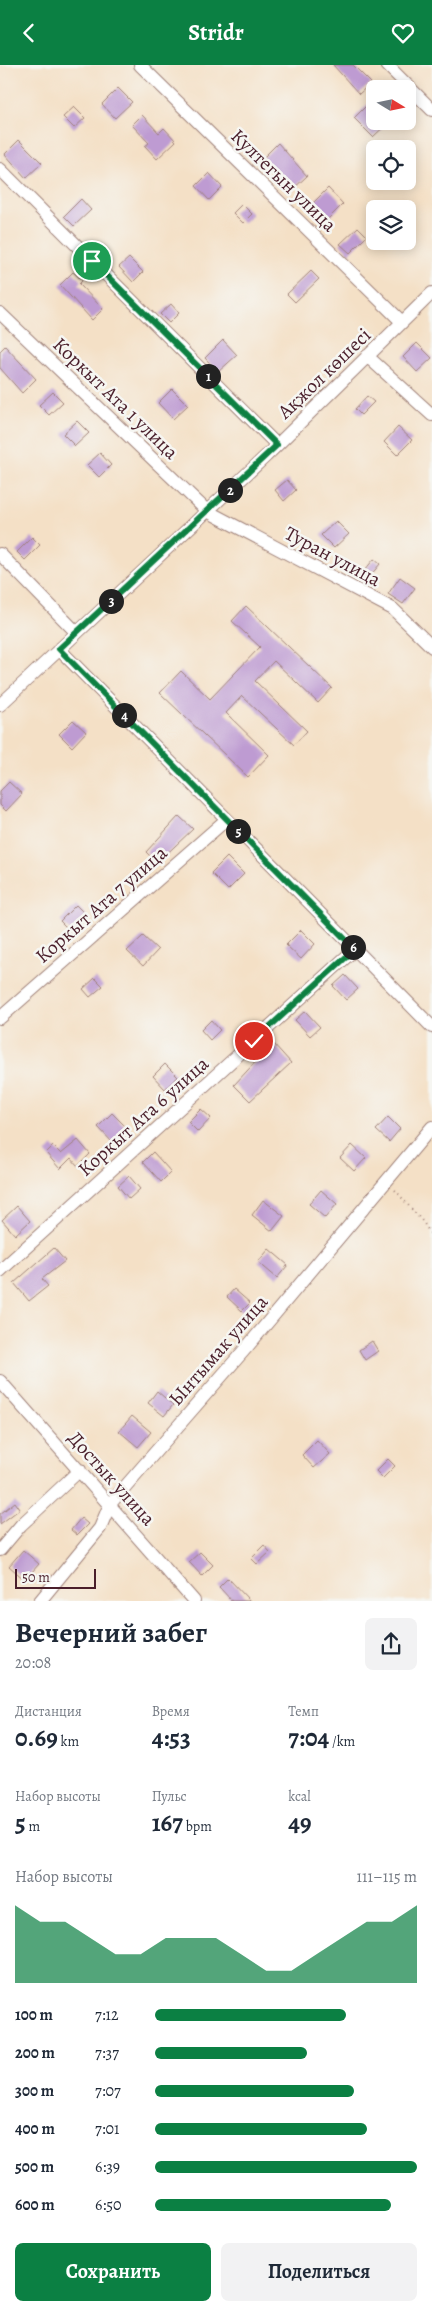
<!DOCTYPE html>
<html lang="ru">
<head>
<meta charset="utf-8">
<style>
	:root { --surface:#fff; --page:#f2f2f3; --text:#1f2937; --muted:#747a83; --accent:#0b8043 }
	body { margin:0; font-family:Alegreya,serif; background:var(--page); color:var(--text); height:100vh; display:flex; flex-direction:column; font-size:19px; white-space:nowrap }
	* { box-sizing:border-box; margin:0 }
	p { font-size:16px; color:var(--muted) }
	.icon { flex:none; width:28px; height:28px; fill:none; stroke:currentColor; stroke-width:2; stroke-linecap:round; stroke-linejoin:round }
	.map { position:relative; height:1536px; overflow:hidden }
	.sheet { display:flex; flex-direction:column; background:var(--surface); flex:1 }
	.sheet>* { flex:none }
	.needle { width:32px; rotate:100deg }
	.controls { position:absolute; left:366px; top:15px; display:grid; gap:10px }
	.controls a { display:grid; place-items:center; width:50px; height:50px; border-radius:8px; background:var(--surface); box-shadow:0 2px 12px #0003; font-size:25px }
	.scale { position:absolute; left:15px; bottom:12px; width:81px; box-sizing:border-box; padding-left:5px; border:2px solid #4a1f2b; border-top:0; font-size:14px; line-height:18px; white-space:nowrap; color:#4a1f2b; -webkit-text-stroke:4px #f6f6f2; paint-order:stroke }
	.pin { position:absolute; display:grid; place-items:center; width:42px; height:42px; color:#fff; margin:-21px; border:2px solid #fff; border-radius:50%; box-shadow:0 1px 5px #0007 }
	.km { position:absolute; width:25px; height:25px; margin:-12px; border-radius:50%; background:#222; color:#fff; font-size:14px; line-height:25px; text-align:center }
	.round { display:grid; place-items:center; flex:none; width:52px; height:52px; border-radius:8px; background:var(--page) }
	.summary { display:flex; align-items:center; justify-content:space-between; height:85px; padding:0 15px }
	h1 { font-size:28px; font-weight:700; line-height:38px }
	.metrics { display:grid; grid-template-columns:repeat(3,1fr); gap:8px; height:85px; padding:5px 15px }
	.metrics div { display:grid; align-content:center }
	.metrics b { font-size:25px; font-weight:700 }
	.metrics small { font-size:14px; font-weight:400 }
	.metrics p { font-size:14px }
	.chart { height:140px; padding:10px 15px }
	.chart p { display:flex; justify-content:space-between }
	.chart svg { width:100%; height:90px; margin-top:5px; fill:var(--accent); opacity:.7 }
	.action { display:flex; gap:10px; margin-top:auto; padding:10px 15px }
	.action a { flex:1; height:58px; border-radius:8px; background:var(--accent); color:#fff; font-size:20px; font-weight:700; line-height:58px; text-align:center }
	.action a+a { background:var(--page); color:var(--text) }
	ul { padding:0 15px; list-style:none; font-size:16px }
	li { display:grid; grid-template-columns:80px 60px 1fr; align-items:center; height:38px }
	li i { height:12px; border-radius:6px; background:var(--accent) }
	header { display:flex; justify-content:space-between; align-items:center; height:65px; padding:0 15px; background:var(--accent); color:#fff; font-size:22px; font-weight:700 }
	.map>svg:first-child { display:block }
	.building { fill:#be9bd2 }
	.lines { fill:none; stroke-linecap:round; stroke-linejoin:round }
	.minor-casing { stroke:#9f8078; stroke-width:14 }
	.path { stroke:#9f8078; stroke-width:2; stroke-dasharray:1 4; stroke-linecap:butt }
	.minor { stroke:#fff; stroke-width:12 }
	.route-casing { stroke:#fff; stroke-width:10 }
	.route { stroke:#0b8043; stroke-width:6 }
	.labels { text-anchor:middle; stroke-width:5; stroke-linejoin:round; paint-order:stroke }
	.street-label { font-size:20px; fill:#4a1f2b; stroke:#f6f6f2 }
</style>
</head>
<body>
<header><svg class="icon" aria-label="back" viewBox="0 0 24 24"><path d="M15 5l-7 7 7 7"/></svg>Stridr<svg class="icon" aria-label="heart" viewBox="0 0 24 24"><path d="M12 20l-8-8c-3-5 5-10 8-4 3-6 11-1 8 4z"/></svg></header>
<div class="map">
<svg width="432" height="1536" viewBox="0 0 432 1536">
	<rect width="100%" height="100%" fill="#f6f6f2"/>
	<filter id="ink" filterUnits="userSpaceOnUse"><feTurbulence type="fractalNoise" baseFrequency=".02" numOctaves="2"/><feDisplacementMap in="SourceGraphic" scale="10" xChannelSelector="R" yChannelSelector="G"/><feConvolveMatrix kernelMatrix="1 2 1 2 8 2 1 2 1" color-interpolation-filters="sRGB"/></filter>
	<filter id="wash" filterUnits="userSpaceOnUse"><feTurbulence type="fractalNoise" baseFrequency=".0096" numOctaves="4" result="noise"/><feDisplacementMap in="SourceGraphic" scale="20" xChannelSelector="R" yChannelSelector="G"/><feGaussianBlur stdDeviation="1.12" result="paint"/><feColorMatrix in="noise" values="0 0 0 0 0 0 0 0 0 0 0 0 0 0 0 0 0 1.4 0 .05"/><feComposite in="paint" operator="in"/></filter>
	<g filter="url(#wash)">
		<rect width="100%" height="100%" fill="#f4e0c6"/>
		<g id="blocks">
			<path class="building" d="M 333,0 L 353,0 L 371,18 L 359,29 Z
				M 118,23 L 132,37 L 115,53 L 102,39 Z
				M 370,37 L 375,43 L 375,56 L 390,56 L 373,72 L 354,53 Z
				M 74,42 L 85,53 L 74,63 L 63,52 Z
				M 142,50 L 159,68 L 164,63 L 176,76 L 157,94 L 145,81 L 149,78 L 132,60 Z
				M 19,75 L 42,98 L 26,113 L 5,89 Z
				M 278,78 L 307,111 L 291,126 L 261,95 Z
				M 209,108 L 222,122 L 209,135 L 196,121 Z
				M 328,123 L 343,139 L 326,156 L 311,140 Z
				M 81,134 L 91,145 L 74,161 L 64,151 Z
				M 242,139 L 252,149 L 243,158 L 233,148 Z
				M 358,162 L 367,171 L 350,188 L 340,179 Z
				M 129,193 L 143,207 L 133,217 L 119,202 Z
				M 311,206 L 319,214 L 295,237 L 287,229 Z
				M 73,207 L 82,216 L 79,219 L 103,244 L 92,255 L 60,220 Z
				M 171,239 L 179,248 L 169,258 L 160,249 Z
				M 223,275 L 237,290 L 218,307 L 205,293 Z
				M 417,278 L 432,293 L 417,307 L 403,292 Z
				M 5,281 L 36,314 L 22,328 L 0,303 L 0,286 Z
				M 172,324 L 188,340 L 173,354 L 158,338 Z
				M 53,327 L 63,337 L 49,350 L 39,340 Z
				M 367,331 L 374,337 L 361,350 L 355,344 Z
				M 77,356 L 89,368 L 75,381 L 63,369 Z
				M 398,362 L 412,375 L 397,390 L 384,377 Z
				M 100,388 L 111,400 L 99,412 L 87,400 Z
				M 287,415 L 296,425 L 284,436 L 275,425 Z
				M 336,456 L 349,469 L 334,483 L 321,470 Z
				M 32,472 L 40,480 L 25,495 L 17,487 Z
				M 374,494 L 380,499 L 370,511 L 364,506 Z
				M 400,512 L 415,523 L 403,539 L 388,529 Z
				M 246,541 L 332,623 L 318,638 L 274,596 L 255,616 L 307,666 L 294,680 L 242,631 L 226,648 L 269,690 L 248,712 L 160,628 L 181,606 L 210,634 L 260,582 L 232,556 Z
				M 73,655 L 86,667 L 72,682 L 59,669 Z
				M 9,717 L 22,729 L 6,746 L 0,740 L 0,726 Z
				M 179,751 L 193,764 L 157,798 L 146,787 Z
				M 227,792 L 244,809 L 228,825 L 211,808 Z
				M 76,840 L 87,851 L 71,867 L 60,856 Z
				M 301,865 L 315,879 L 301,894 L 286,880 Z
				M 143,871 L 158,885 L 143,901 L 127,886 Z
				M 345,910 L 358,924 L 346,935 L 333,921 Z
				M 95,913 L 103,921 L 90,932 L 83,924 Z
				M 305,946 L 320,962 L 310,971 L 295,955 Z
				M 211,955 L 220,965 L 210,975 L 201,965 Z
				M 273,978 L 291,998 L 250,1036 L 234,1020 Z
				M 165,999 L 178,1012 L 165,1024 L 153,1011 Z
				M 201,1044 L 211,1053 L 198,1067 L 188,1057 Z
				M 112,1048 L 129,1065 L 114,1079 L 98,1062 Z
				M 388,1052 L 400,1064 L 389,1077 L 376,1065 Z
				M 78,1075 L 90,1089 L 78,1101 L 71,1093 L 60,1104 L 46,1088 L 53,1081 L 61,1089 Z
				M 352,1080 L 366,1093 L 354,1106 L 340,1093 Z
				M 153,1087 L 171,1107 L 161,1117 L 143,1097 Z
				M 129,1111 L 140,1124 L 129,1134 L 118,1121 Z
				M 321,1125 L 337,1139 L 325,1153 L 309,1139 Z
				M 263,1135 L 284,1151 L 272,1166 L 252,1150 Z
				M 17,1141 L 30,1156 L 15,1170 L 2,1155 Z
				M 54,1183 L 65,1196 L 42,1214 L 48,1221 L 29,1236 L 14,1218 Z
				M 269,1184 L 288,1200 L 277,1213 L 258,1197 Z
				M 234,1224 L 250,1238 L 242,1246 L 227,1232 Z
				M 372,1276 L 378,1286 L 365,1295 L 359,1285 Z
				M 157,1326 L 173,1340 L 164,1351 L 148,1338 Z
				M 132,1351 L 151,1367 L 138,1382 L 119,1366 Z
				M 317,1375 L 330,1389 L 314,1403 L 302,1390 Z
				M 388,1394 L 395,1401 L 383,1413 L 376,1406 Z
				M 15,1437 L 20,1444 L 0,1459 L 0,1449 Z
				M 81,1453 L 88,1459 L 77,1470 L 71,1465 Z
				M 264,1480 L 270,1487 L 257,1499 L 251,1493 Z
				M 23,1485 L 39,1499 L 25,1515 L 9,1501 Z
				M 200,1487 L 213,1500 L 202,1511 L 189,1497 Z
				M 228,1513 L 250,1536 L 232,1536 L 219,1522 Z"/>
		</g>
	</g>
	<g filter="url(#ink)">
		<use href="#blocks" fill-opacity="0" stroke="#9f8078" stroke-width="1"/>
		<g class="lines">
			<defs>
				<path id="minor" d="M 140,0 L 402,257
					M 387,0 L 432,45
					M 0,104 L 277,380
					M 0,248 L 207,446 L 393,544 L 432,582
					M 367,291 L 432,350
					M 0,489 L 77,568
					M 59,584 L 432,962
					M 0,640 L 266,391 L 432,228
					M 0,953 L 227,754
					M 0,1206 L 355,884
					M 0,1316 L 194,1536
					M 0,1485 L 21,1460 L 80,1405
					M 40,1536 L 100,1463 L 110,1439 L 247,1282 L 432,1062"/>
			</defs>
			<use href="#minor" class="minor-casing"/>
			<path class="path" d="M 395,1125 L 423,1157 L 432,1171"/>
			<use href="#minor" class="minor"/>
		</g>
	</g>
	<g class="lines" filter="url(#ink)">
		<defs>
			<path id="route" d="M 92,196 L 277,380 L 59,584 L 355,884 L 254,976"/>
		</defs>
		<use href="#route" class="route-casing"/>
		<use href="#route" class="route"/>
	</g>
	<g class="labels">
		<g class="street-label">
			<text transform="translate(284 115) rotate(44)" y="7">Култегын улица</text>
			<text transform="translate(324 308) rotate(-44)" y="7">Ақжол көшесі</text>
			<text transform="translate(116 333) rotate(44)" y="7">Коркыт Ата 1 улица</text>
			<text transform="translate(333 491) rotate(28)" y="7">Туран улица</text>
			<text transform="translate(101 839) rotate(-41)" y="7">Коркыт Ата 7 улица</text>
			<text transform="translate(143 1051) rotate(-42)" y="7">Коркыт Ата 6 улица</text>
			<text transform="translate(218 1285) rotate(-49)" y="7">Ынтымак улица</text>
			<text transform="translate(112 1413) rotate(48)" y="7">Достык улица</text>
		</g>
	</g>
</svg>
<div class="controls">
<a><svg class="needle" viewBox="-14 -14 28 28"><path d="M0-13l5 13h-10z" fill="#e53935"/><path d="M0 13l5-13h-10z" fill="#747a83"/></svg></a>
<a><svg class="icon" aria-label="locate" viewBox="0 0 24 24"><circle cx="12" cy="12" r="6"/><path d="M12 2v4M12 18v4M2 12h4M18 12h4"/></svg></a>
<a><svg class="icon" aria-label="layers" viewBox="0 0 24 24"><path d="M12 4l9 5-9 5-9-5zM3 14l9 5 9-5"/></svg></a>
</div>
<div class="scale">50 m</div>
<div class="pin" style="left:92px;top:196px;background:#1e9e55"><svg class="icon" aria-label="arrive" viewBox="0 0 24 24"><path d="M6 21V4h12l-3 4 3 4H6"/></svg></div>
<div class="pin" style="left:254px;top:976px;background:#d93025"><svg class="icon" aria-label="check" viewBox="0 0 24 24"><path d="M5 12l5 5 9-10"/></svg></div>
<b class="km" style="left:208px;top:311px">1</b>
<b class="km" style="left:230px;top:425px">2</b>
<b class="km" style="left:111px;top:536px">3</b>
<b class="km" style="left:124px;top:650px">4</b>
<b class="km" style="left:238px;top:766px">5</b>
<b class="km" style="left:353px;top:882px">6</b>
</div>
<section class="sheet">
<div class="summary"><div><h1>Вечерний забег</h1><p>20:08</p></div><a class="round"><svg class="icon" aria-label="share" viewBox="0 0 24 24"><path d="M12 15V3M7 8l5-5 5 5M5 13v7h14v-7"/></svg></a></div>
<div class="metrics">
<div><p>Дистанция</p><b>0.69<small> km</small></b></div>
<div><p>Время</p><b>4:53</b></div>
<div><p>Темп</p><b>7:04<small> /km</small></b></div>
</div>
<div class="metrics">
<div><p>Набор высоты</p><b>5<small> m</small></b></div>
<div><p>Пульс</p><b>167<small> bpm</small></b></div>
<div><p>kcal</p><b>49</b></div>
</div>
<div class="chart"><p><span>Набор высоты</span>111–115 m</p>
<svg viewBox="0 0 160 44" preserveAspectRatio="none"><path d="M0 44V6L10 14L20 14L30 22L40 30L50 30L60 22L70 22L80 22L90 30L100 38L110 38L120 30L130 22L140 14L150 14L160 6V44z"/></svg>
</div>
<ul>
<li><b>100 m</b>7:12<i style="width:73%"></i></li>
<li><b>200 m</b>7:37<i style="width:58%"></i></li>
<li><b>300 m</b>7:07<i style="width:76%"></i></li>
<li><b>400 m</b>7:01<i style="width:81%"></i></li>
<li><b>500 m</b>6:39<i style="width:100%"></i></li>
<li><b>600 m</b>6:50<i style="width:90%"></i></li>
</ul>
<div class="action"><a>Сохранить</a><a>Поделиться</a></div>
</section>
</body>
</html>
